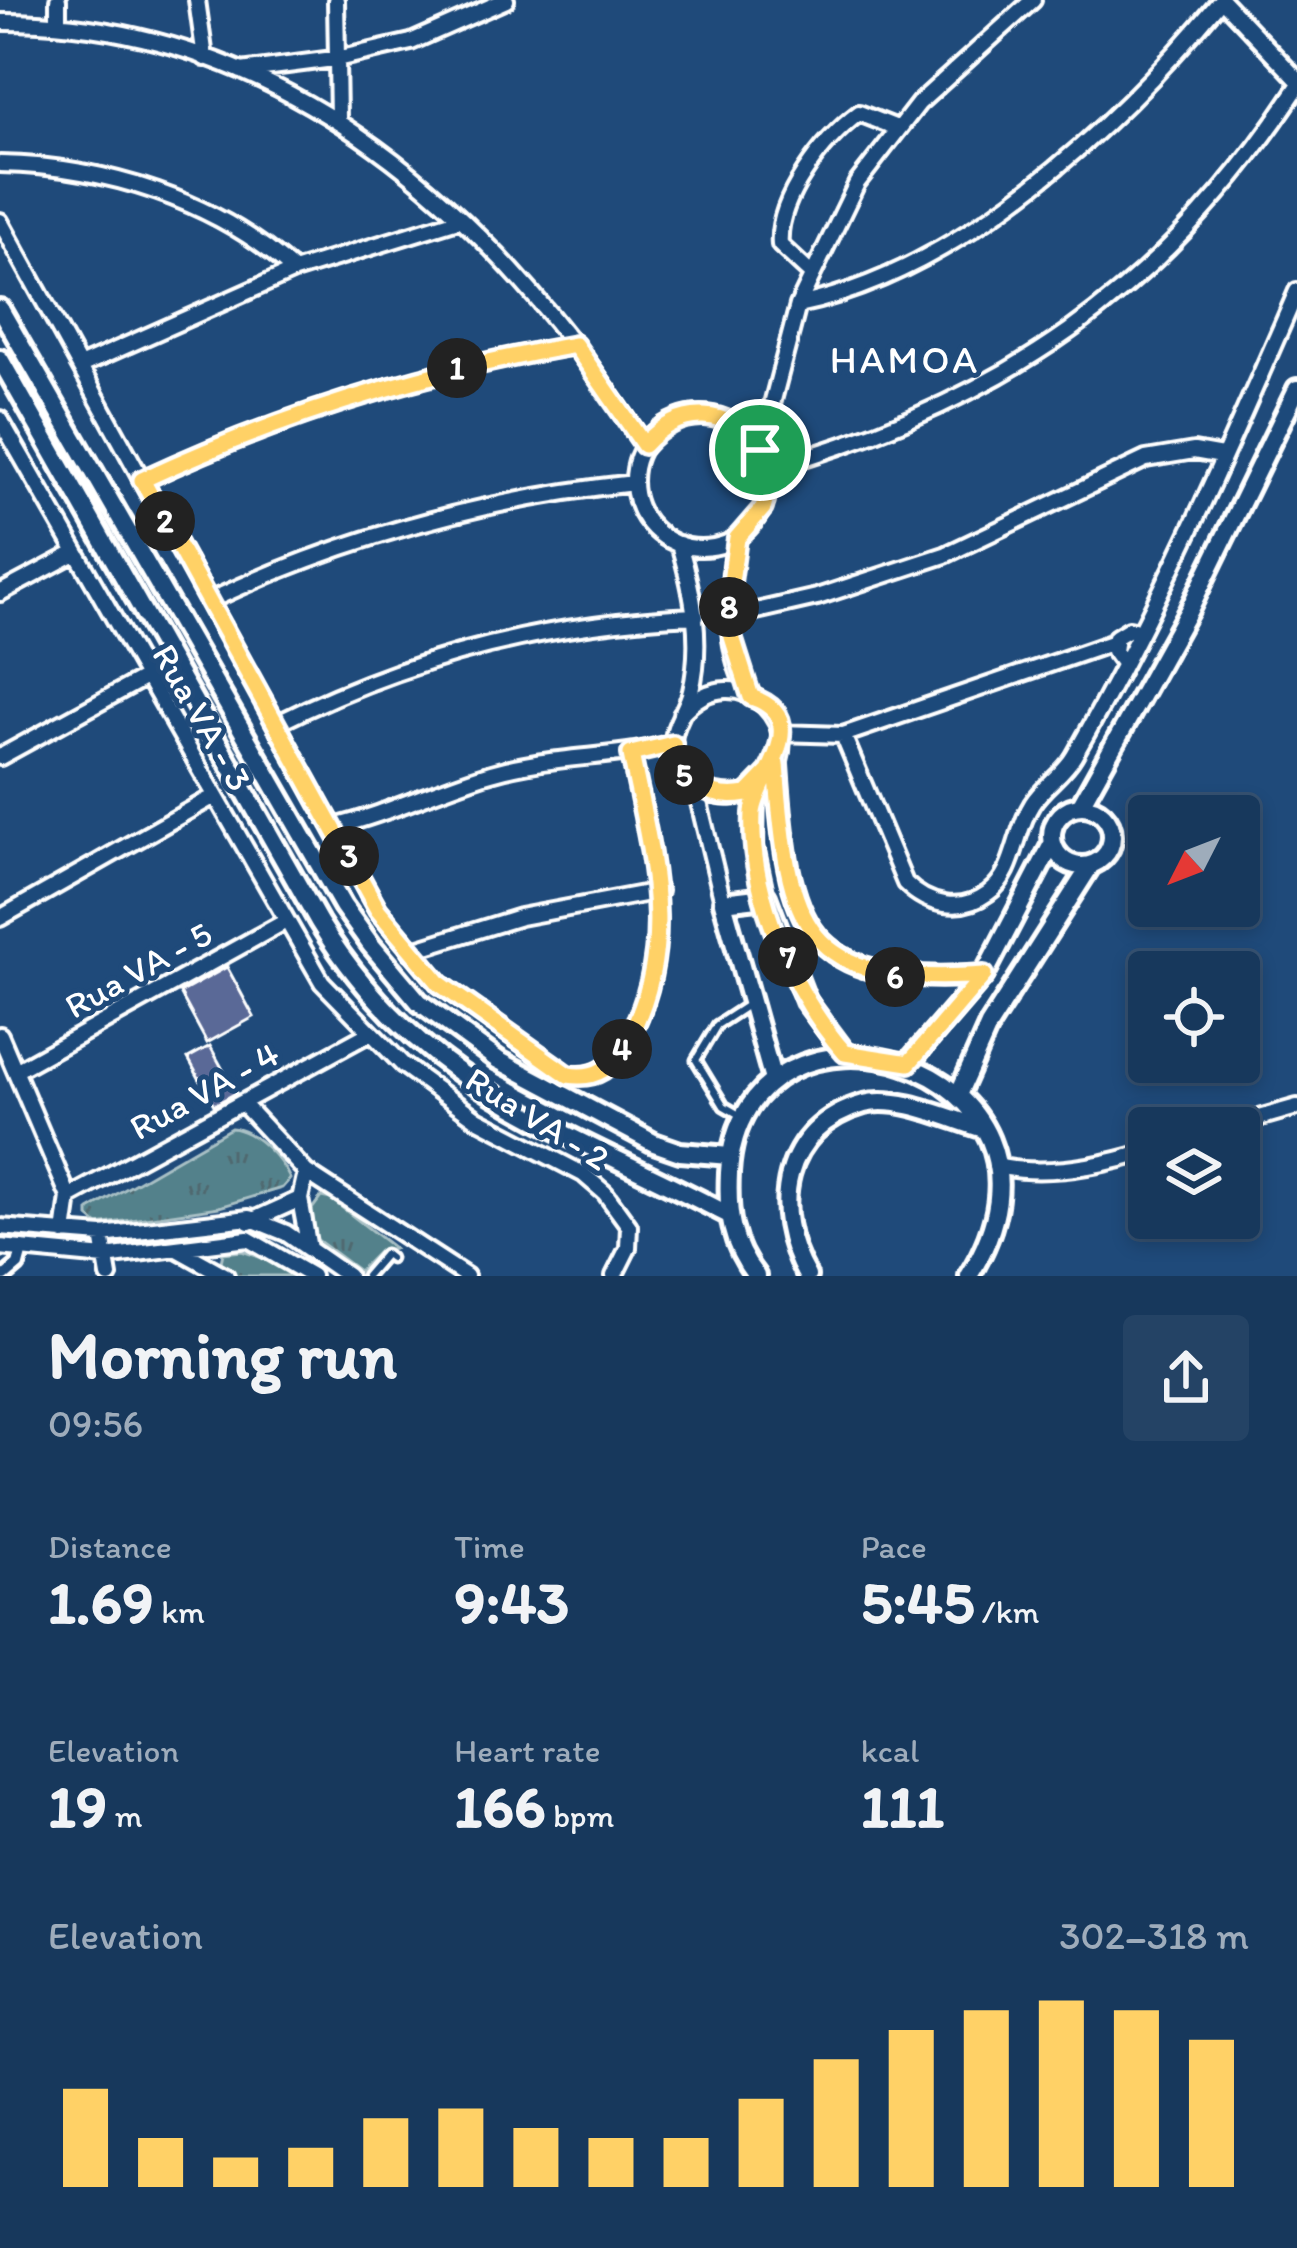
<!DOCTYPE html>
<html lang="en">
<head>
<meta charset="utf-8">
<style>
	:root { --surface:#17385c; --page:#244365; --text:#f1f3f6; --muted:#9eacbb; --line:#365272; --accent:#ffd166 }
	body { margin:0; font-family:Itim,sans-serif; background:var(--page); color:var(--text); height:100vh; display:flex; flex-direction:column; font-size:45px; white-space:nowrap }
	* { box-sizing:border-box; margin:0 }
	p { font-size:39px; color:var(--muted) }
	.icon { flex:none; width:66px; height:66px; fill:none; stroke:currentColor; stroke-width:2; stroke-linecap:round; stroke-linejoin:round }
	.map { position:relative; height:1276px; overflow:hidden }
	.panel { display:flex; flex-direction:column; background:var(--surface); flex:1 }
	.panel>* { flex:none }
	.needle { width:78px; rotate:228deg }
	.buttons { position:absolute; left:1128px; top:795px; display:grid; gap:24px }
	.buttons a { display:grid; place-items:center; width:132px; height:132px; border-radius:12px; background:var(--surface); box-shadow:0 6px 18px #0003,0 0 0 3px var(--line); font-size:60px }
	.pin { position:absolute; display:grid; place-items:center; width:102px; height:102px; color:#fff; margin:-51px; border:6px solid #fff; border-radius:50%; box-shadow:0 3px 12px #0007 }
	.km { position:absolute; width:60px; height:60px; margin:-30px; border-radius:50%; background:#222; color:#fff; font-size:33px; line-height:60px; text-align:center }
	.round { display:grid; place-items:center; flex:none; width:126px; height:126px; border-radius:12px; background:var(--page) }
	.summary { display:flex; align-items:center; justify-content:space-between; height:204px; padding:0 48px }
	h1 { font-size:66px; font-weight:800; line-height:90px }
	.figures { display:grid; grid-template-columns:repeat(3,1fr); gap:18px; height:204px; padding:12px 48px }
	.figures div { display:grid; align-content:center }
	.figures b { font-size:60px; font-weight:800 }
	.figures small { font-size:33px; font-weight:400 }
	.figures p { font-size:33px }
	.chart { height:336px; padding:24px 48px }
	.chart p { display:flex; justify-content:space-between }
	.chart svg { width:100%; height:216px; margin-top:12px; stroke:var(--accent); stroke-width:6 }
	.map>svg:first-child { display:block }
	.park { fill:url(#park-tufts); stroke:#a9c0c5; stroke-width:3 }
	.building { fill:#5a6997; stroke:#fff; stroke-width:3 }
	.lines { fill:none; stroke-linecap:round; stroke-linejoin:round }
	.service-casing { stroke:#fff; stroke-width:15 }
	.pedestrian-casing { stroke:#fff; stroke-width:20 }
	.minor-casing { stroke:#fff; stroke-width:22 }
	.tertiary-casing { stroke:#fff; stroke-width:26 }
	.service { stroke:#1f4a7a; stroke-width:6 }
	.pedestrian { stroke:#1f4a7a; stroke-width:10 }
	.minor { stroke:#1f4a7a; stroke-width:14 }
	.tertiary { stroke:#1f4a7a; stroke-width:16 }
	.route-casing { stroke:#fff; stroke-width:24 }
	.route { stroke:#ffd166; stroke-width:15 }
	.labels { text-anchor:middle; stroke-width:10; stroke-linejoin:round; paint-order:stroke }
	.street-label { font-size:36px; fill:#fff; stroke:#1f4a7a }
	.neighbourhood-label { font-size:39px; letter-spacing:3px; fill:#fff; stroke:#1f4a7a }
</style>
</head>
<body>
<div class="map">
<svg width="1297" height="1276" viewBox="0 0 1297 1276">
	<defs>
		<pattern id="park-tufts" width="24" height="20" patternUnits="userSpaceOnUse" patternTransform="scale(3)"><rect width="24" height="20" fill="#53818b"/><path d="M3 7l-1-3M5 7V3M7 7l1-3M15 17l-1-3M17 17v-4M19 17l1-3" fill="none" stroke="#50696f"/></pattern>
	</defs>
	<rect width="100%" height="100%" fill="#1f4a7a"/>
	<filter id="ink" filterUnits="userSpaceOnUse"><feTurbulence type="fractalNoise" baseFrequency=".00833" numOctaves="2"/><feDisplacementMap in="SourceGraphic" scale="24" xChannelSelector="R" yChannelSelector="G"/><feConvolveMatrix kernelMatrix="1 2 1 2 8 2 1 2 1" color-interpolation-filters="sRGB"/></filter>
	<g filter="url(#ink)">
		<path class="park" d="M 231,1128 C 254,1130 281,1158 290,1179 L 282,1188 L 219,1207 L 98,1225 L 89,1217 L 89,1210 Z
			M 321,1197 L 331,1199 L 394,1248 L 379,1251 L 359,1271 L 316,1239 L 312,1209 Z
			M 242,1251 L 277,1263 L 293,1276 L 237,1276 L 221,1262 L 223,1253 Z"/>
		<path class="building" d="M 227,967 L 254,1017 L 207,1043 L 180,993 Z
			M 210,1046 L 236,1093 L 214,1105 L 188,1058 Z"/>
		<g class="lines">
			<defs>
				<path id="service" d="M 743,1117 L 724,1106 L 696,1060 L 717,1025 L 749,1004
					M 366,1276 L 385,1254 L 390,1258"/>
				<path id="pedestrian" d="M 5,1276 L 18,1265 L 22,1250"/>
				<path id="minor" d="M 197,0 L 205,58
					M 336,0 L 338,118
					M 1222,0 L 1297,79
					M 0,22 C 286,20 499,217 644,445
					M 58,22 L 58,0
					M 241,71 L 341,58 L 411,42 L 506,0
					M 0,164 C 104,166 216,200 294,271
					M 0,221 L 378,910 L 440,984 L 567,1075 C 601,1080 616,1062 631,1034 C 679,942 650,850 631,754
					M 810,273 L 780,245 C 776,200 823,140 859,113 L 897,128
					M 798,305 C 962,271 1118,125 1221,0
					M 80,366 L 294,271 L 461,219
					M634 481a67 67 0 1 1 134 0a67 67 0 1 1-134 0Z
					M 0,419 L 322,982 L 403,1065 L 477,1119 L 583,1174 L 605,1193 L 629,1226 L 628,1248 L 614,1276
					M 760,450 L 798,305 L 857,183 L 919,103 L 1033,0
					M 767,469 C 1001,403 1163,293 1297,88
					M 143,480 C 281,415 424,370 575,345
					M 737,538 C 727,584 722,659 752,695
					M 679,544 C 693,592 703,641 691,691 C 687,709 673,724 673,743 C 674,764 688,786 709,793 C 727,800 746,796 761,784 C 820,736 739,647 681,714
					M 0,593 L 75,553
					M 209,601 C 345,537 484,499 634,483
					M 730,617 L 817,597 L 945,555 L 1146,459 L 1194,451 L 1222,456
					M 1122,662 L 1114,651 L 1116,637 L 1129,629 L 1139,631
					M 276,724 C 409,657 547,622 696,616
					M 780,733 L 843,735 L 1114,642
					M 843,735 L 905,883 C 928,906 961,913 988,893 C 1016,873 1014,832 1032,804 C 1043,786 1064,774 1074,756 C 1159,607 1229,448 1297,291
					M 0,757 L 146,677
					M 695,786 L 723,902
					M 756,788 L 755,846 L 766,897
					M 333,827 C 388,814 437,789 491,773 C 551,755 612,759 673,744
					M 0,918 L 213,797
					M 410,951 L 520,917 L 659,891
					M 0,1035 L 69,1197 L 64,1233
					M 19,1069 L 286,921
					M 243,1104 L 306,1172 L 466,1276
					M 1223,1128 L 1297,1107
					M 996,1166 C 1045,1177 1101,1166 1149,1151
					M 306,1172 L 300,1199 L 309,1249
					M 69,1197 L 368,1034
					M 249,1222 L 300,1199
					M 0,1227 L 102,1235 L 249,1218 L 286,1233 L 348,1276
					M 102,1235 L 109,1276
					M 0,1247 L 105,1257 L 248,1239 L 312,1276
					M 179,1250 L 226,1276"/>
				<path id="tertiary" d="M 0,309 L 343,906 L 371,945 L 419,1002 L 498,1060 L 654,1143 L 680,1152 L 730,1156
					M 0,359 L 319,922 C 423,1091 562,1127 727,1214
					M 777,764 C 788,927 801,988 984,975
					M1052 836a30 30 0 1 1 60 0a30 30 0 1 1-60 0Z
					M 1080,806 L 1189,610 L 1297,389
					M 909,1062 L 984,975 L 1051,846
					M 773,1080 L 723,902 L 766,897 L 806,1001 L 845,1053
					M 958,1095 L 989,1025 L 1091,865
					M 756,1276 C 731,1244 727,1213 729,1173 C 741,962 1103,1061 969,1276
					M 807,1276 C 769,1210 781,1127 864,1104 C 898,1095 948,1118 981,1128"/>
			</defs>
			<use href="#service" class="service-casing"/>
			<use href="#pedestrian" class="pedestrian-casing"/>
			<use href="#minor" class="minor-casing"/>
			<use href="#tertiary" class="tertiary-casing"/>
			<use href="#service" class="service"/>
			<use href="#pedestrian" class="pedestrian"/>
			<use href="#minor" class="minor"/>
			<use href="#tertiary" class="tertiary"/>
		</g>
	</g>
	<g class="lines" filter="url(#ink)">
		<defs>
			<path id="route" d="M 760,450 C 728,406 680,405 644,445 L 575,345 C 424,371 282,415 142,480 L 378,910 L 440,984 L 568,1075 C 597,1080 613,1067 626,1042 C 680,947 651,854 631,754 L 673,744 C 680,782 708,801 747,794 L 776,764 C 788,927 801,988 984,975 L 909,1063 L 845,1053 C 793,994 749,894 753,813 C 755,780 817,719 751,697 L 732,637 L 729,597 L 737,538 L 763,508 L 768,489 L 760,450"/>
		</defs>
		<use href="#route" class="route-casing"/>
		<use href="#route" class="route"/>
	</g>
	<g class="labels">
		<g class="street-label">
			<text transform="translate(203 717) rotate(60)" y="13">Rua VA - 3</text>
			<text transform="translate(138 969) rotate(-29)" y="13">Rua VA - 5</text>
			<text transform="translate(204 1090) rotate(-29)" y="13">Rua VA - 4</text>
			<text transform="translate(538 1118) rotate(32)" y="13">Rua VA - 2</text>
		</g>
		<g class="neighbourhood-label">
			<text x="905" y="373">HAMOA</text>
		</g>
	</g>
</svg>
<div class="buttons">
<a><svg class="needle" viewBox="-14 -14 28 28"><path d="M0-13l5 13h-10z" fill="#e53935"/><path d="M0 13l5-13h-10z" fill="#9eacbb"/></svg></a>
<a><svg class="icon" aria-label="locate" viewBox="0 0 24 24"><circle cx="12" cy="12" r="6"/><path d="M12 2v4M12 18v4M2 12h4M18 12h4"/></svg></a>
<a><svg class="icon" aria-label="layers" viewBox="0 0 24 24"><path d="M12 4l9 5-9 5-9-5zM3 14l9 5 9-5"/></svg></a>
</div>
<div class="pin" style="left:760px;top:450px;background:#1e9e55"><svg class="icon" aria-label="arrive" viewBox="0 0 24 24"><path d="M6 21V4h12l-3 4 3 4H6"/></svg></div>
<b class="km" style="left:457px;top:368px">1</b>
<b class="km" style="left:165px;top:521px">2</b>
<b class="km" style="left:349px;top:856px">3</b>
<b class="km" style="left:622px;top:1049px">4</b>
<b class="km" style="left:684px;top:775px">5</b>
<b class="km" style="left:895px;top:977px">6</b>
<b class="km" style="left:788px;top:957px">7</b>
<b class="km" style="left:729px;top:607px">8</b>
</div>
<section class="panel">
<div class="summary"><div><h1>Morning run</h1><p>09:56</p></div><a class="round"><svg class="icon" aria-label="share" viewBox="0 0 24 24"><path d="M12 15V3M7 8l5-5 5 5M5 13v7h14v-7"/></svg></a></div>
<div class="figures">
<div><p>Distance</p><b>1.69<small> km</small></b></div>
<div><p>Time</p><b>9:43</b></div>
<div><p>Pace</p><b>5:45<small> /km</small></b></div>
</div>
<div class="figures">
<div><p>Elevation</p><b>19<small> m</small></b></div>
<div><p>Heart rate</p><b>166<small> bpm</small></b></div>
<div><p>kcal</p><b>111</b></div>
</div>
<div class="chart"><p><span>Elevation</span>302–318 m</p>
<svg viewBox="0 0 160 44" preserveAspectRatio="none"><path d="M5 44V24M15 44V34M25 44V38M35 44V36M45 44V30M55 44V28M65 44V32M75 44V34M85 44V34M95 44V26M105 44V18M115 44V12M125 44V8M135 44V6M145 44V8M155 44V14"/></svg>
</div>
</section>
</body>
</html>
